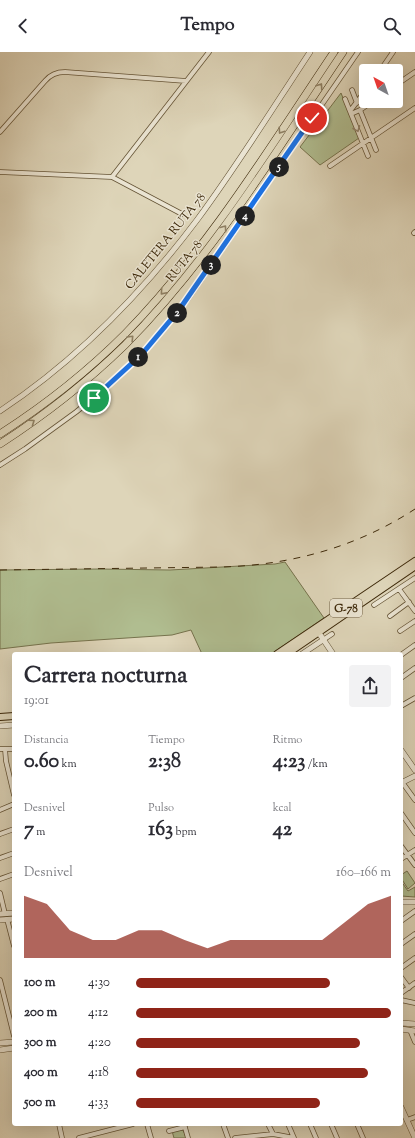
<!DOCTYPE html>
<html lang="es">
<head>
<meta charset="utf-8">
<style>
	:root { --surface:#fff; --page:#f2f2f3; --text:#2b2b33; --muted:#7c7c81; --accent:#8f2418 }
	body { margin:0; font-family:"Sorts Mill Goudy",serif; background:var(--page); color:var(--text); height:100vh; display:flex; flex-direction:column; font-size:15px; white-space:nowrap }
	* { box-sizing:border-box; margin:0 }
	p { font-size:13px; color:var(--muted) }
	.icon { flex:none; width:22px; height:22px; fill:none; stroke:currentColor; stroke-width:2; stroke-linecap:round; stroke-linejoin:round }
	.map { position:relative; flex:1; overflow:hidden }
	.side { position:absolute; left:12px; top:600px; width:391px; height:474px; display:flex; flex-direction:column; background:var(--surface); border-radius:4px; box-shadow:0 4px 16px #0002 }
	.side>* { flex:none }
	.needle { width:26px; rotate:320deg }
	.tools { position:absolute; left:359px; top:12px; display:grid; gap:8px }
	.tools a { display:grid; place-items:center; width:44px; height:44px; border-radius:4px; background:var(--surface); box-shadow:0 4px 16px #0002; font-size:20px }
	.pin { position:absolute; display:grid; place-items:center; width:34px; height:34px; color:#fff; margin:-17px; border:2px solid #fff; border-radius:50%; box-shadow:0 1px 4px #0007 }
	.km { position:absolute; width:20px; height:20px; margin:-10px; border-radius:50%; background:#222; color:#fff; font-size:11px; line-height:20px; text-align:center }
	.round { display:grid; place-items:center; flex:none; width:42px; height:42px; border-radius:4px; background:var(--page) }
	.head { display:flex; align-items:center; justify-content:space-between; height:68px; padding:0 12px }
	h1 { font-size:22px; font-weight:800; line-height:30px }
	.metrics { display:grid; grid-template-columns:repeat(3,1fr); gap:6px; height:68px; padding:4px 12px }
	.metrics div { display:grid; align-content:center }
	.metrics b { font-size:20px; font-weight:800 }
	.metrics small { font-size:11px; font-weight:400 }
	.metrics p { font-size:11px }
	.chart { height:112px; padding:8px 12px }
	.chart p { display:flex; justify-content:space-between }
	.chart svg { width:100%; height:72px; margin-top:4px; fill:var(--accent); opacity:.7 }
	ul { padding:0 12px; list-style:none; font-size:13px }
	li { display:grid; grid-template-columns:64px 48px 1fr; align-items:center; height:30px }
	li i { height:10px; border-radius:5px; background:var(--accent) }
	header { display:flex; justify-content:space-between; align-items:center; height:52px; padding:0 12px; background:var(--surface); font-size:18px; font-weight:800 }
	.map>svg:first-child { display:block }
	.green { fill:#b0bd90; stroke:#76734d }
	.lines { fill:none; stroke-linecap:round; stroke-linejoin:round }
	.minor-casing { stroke:#655436; stroke-width:5.5 }
	.tertiary-casing { stroke:#655436; stroke-width:6 }
	.primary-casing { stroke:#3d290a; stroke-width:8 }
	.motorway-casing { stroke:#3d290a; stroke-width:8 }
	.minor { stroke:#eae4d2; stroke-width:4 }
	.tertiary { stroke:#eae4d2; stroke-width:5 }
	.primary { stroke:#ded5b9; stroke-width:6 }
	.motorway { stroke:#ded5b9; stroke-width:7 }
	.rail { stroke:#3d290a; stroke-width:1; stroke-dasharray:7 7; stroke-linecap:butt }
	.oneway { stroke:#8e7f62 }
	.oneway2 { stroke:#94866e }
	.route-casing { stroke:#fff; stroke-width:8 }
	.route { stroke:#1a73e8; stroke-width:5 }
	.labels { text-anchor:middle; stroke-width:3; stroke-linejoin:round; paint-order:stroke }
	.shield { fill:#eae4d2; stroke:#716146; stroke-width:1 }
	.shield-label { font-size:11px; font-weight:bold; fill:#3d290a }
	.street-label { font-size:12px; fill:#3d290a; stroke:#eae4d2 }
</style>
</head>
<body>
<header><svg class="icon" aria-label="back" viewBox="0 0 24 24"><path d="M15 5l-7 7 7 7"/></svg>Tempo<svg class="icon" aria-label="search" viewBox="0 0 24 24"><circle cx="10" cy="10" r="6"/><path d="M15 15l6 6"/></svg></header>
<div class="map">
<svg width="415" height="1086" viewBox="0 0 415 1086">
	<rect width="100%" height="100%" fill="#ded5b9"/>
	<filter id="stains"><feTurbulence type="fractalNoise" baseFrequency=".005" numOctaves="4"/><feColorMatrix values="0 0 0 0 .2 0 0 0 0 .09 0 0 0 0 .02 0 0 0 .5 -.17"/></filter>
	<radialGradient id="worn" r=".72"><stop offset=".6" stop-color="#630" stop-opacity="0"/><stop offset="1" stop-color="#630" stop-opacity=".3"/></radialGradient>
	<path class="green" d="M 341,41 L 359,86 L 320,113 L 300,95 Z
		M 285,510 L 324,566 L 271,602 L 202,602 L 191,578 L 172,583 L 51,591 L 0,597 L 0,518 L 100,517 L 170,518 L 275,512 Z
		M 407,819 L 415,831 L 408,837 L 401,826 L 401,823 Z
		M 401,829 L 408,839 L 415,835 L 415,845 L 401,844 Z
		M 183,1077 L 186,1086 L 174,1086 L 172,1079 Z"/>
	<g class="lines">
		<defs>
			<path id="minor" d="M 380,19 L 393,0
				M 396,33 L 415,20
				M 352,38 L 357,51
				M 345,47 L 368,104
				M 360,58 L 376,98
				M 350,59 L 366,38
				M 351,62 L 360,58 L 373,49
				M 0,80 L 45,29 C 50,23 57,20 65,20 L 186,29
				M 330,114 L 415,56
				M 0,120 L 112,125 L 182,162
				M 112,125 L 209,0
				M 414,181 L 415,180
				M 0,413 L 25,397 L 76,360 L 107,335 L 131,312 L 152,291 L 188,247 L 358,0
				M 399,537 L 415,559
				M 374,553 L 415,526
				M 390,564 L 409,550
				M 400,579 L 415,569
				M 323,588 L 332,582
				M 401,603 L 415,593
				M 401,626 L 415,616
				M 401,654 L 415,646
				M 0,697 L 14,697
				M 5,697 L 6,709 L 14,743
				M 402,730 L 415,748
				M 0,758 L 14,752
				M 401,761 L 415,781
				M 0,782 L 14,777
				M 401,794 L 415,813
				M 0,806 L 14,801
				M 401,807 L 415,798
				M 0,827 L 14,822
				M 0,841 L 5,862
				M 7,867 L 14,894
				M 401,869 L 415,859
				M 401,892 L 415,882
				M 401,916 L 415,906
				M 401,925 L 409,936
				M 0,928 L 14,984
				M 401,941 L 415,931
				M 401,948 L 415,951
				M 410,978 L 415,990
				M 407,1068 L 415,1065
				M 59,1072 L 62,1086
				M 147,1072 L 151,1086
				M 184,1072 L 188,1086
				M 223,1072 L 228,1086
				M 268,1072 L 273,1082
				M 288,1072 L 294,1086
				M 310,1072 L 316,1086
				M 331,1072 L 337,1086
				M 357,1072 L 363,1086
				M 169,1079 L 185,1075
				M 79,1086 L 133,1072
				M 235,1086 L 273,1082 L 294,1086"/>
			<path id="tertiary" d="M 0,359 C 77,308 142,241 197,168 C 237,114 273,56 310,0
				M 317,578 L 333,602
				M 302,602 L 323,588
				M 0,674 L 14,673
				M 401,698 L 415,718
				M 401,731 L 415,724
				M 401,850 L 415,850
				M 0,862 L 14,861
				M 0,868 L 14,867
				M 401,971 L 415,972
				M 401,977 L 415,979
				M 0,991 L 14,990
				M 0,998 L 14,996
				M 401,1055 L 415,1086"/>
			<path id="primary" d="M 277,602 L 415,509
				M 287,602 L 414,515
				M 0,665 L 14,664"/>
			<path id="motorway" d="M 0,382 C 45,353 87,320 125,282 C 207,198 269,97 334,0
				M 0,392 C 45,363 87,330 125,293 C 211,206 275,101 343,0"/>
		</defs>
		<use href="#minor" class="minor-casing"/>
		<use href="#tertiary" class="tertiary-casing"/>
		<use href="#primary" class="primary-casing"/>
		<use href="#motorway" class="motorway-casing"/>
		<use href="#minor" class="minor"/>
		<use href="#tertiary" class="tertiary"/>
		<use href="#primary" class="primary"/>
		<use href="#motorway" class="motorway"/>
		<path class="rail" d="M 0,518 L 222,515 C 291,513 357,495 415,457"/>
	</g>
	<defs><path id="oneway-chevron" d="M-2-3.5L2.5 0L-2 3.5" fill="none" stroke-width="1.6" stroke-linecap="round" stroke-linejoin="round"/></defs>
	<g class="oneway">
		<use href="#oneway-chevron" transform="translate(320 34) rotate(-56)"/>
		<use href="#oneway-chevron" transform="translate(281 79) rotate(124)"/>
		<use href="#oneway-chevron" transform="translate(224 176) rotate(-54)"/>
		<use href="#oneway-chevron" transform="translate(163 240) rotate(131)"/>
		<use href="#oneway-chevron" transform="translate(131 286) rotate(-46)"/>
		<use href="#oneway-chevron" transform="translate(32 370) rotate(-35)"/>
	</g>
	<use class="oneway2" href="#oneway-chevron" transform="translate(357 77) rotate(68)"/>
	<g class="lines">
		<defs>
			<path id="route" d="M 94,346 L 142,302 L 179,258 L 312,66"/>
		</defs>
		<use href="#route" class="route-casing"/>
		<use href="#route" class="route"/>
	</g>
	<g class="labels">
		<rect class="shield" x="330" y="547" width="32" height="18" rx="3"/>
		<g class="shield-label">
			<text x="346" y="560">G-78</text>
		</g>
		<g class="street-label">
			<text transform="translate(165 189) rotate(-51)" y="4">CALETERA RUTA 78</text>
			<text transform="translate(184 209) rotate(-51)" y="4">RUTA 78</text>
		</g>
	</g>
	<rect width="100%" height="100%" filter="url(#stains)"/>
	<rect width="100%" height="100%" fill="url(#worn)"/>
</svg>
<div class="tools">
<a><svg class="needle" viewBox="-14 -14 28 28"><path d="M0-13l5 13h-10z" fill="#e53935"/><path d="M0 13l5-13h-10z" fill="#7c7c81"/></svg></a>
</div>
<div class="pin" style="left:94px;top:346px;background:#1e9e55"><svg class="icon" aria-label="arrive" viewBox="0 0 24 24"><path d="M6 21V4h12l-3 4 3 4H6"/></svg></div>
<div class="pin" style="left:312px;top:66px;background:#d93025"><svg class="icon" aria-label="check" viewBox="0 0 24 24"><path d="M5 12l5 5 9-10"/></svg></div>
<b class="km" style="left:138px;top:305px">1</b>
<b class="km" style="left:177px;top:261px">2</b>
<b class="km" style="left:211px;top:213px">3</b>
<b class="km" style="left:245px;top:164px">4</b>
<b class="km" style="left:279px;top:115px">5</b>
<section class="side">
<div class="head"><div><h1>Carrera nocturna</h1><p>19:01</p></div><a class="round"><svg class="icon" aria-label="share" viewBox="0 0 24 24"><path d="M12 15V3M7 8l5-5 5 5M5 13v7h14v-7"/></svg></a></div>
<div class="metrics">
<div><p>Distancia</p><b>0.60<small> km</small></b></div>
<div><p>Tiempo</p><b>2:38</b></div>
<div><p>Ritmo</p><b>4:23<small> /km</small></b></div>
</div>
<div class="metrics">
<div><p>Desnivel</p><b>7<small> m</small></b></div>
<div><p>Pulso</p><b>163<small> bpm</small></b></div>
<div><p>kcal</p><b>42</b></div>
</div>
<div class="chart"><p><span>Desnivel</span>160–166 m</p>
<svg viewBox="0 0 160 44" preserveAspectRatio="none"><path d="M0 44V6L10 11L20 27L30 33L40 33L50 27L60 27L70 33L80 38L90 33L100 33L110 33L120 33L130 33L140 22L150 11L160 6V44z"/></svg>
</div>
<ul>
<li><b>100 m</b>4:30<i style="width:76%"></i></li>
<li><b>200 m</b>4:12<i style="width:100%"></i></li>
<li><b>300 m</b>4:20<i style="width:88%"></i></li>
<li><b>400 m</b>4:18<i style="width:91%"></i></li>
<li><b>500 m</b>4:33<i style="width:72%"></i></li>
</ul>
</section>
</div>
</body>
</html>
